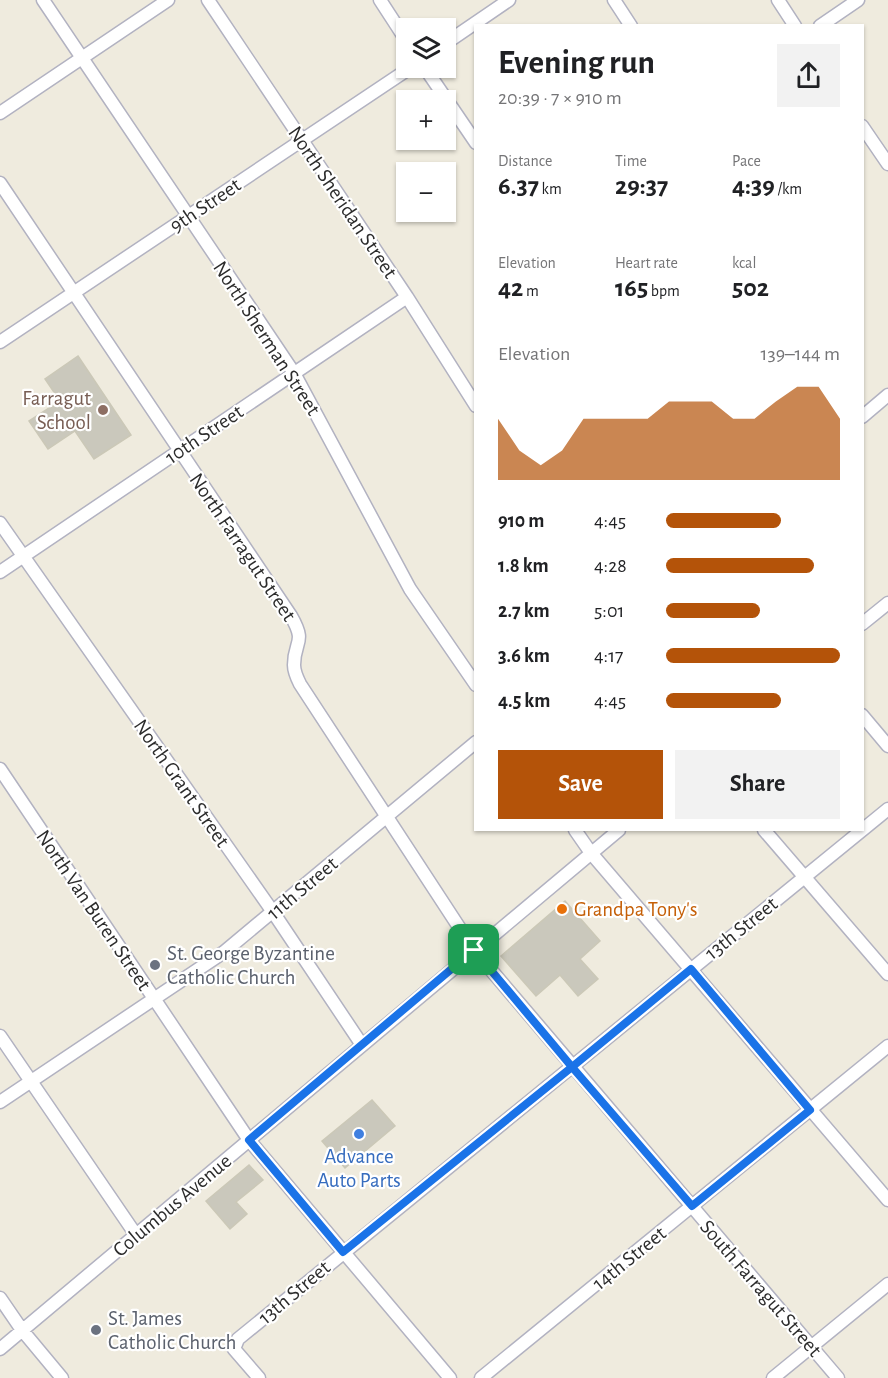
<!DOCTYPE html>
<html lang="en">
<head>
<meta charset="utf-8">
<style>
	:root { --surface:#fff; --page:#f2f2f2; --text:#202124; --muted:#757577; --accent:#b45309 }
	body { margin:0; font-family:"Alegreya Sans",sans-serif; background:var(--page); color:var(--text); height:100vh; display:flex; flex-direction:column; font-size:22px; white-space:nowrap }
	* { box-sizing:border-box; margin:0 }
	p { font-size:20px; color:var(--muted) }
	.icon { flex:none; width:33px; height:33px; fill:none; stroke:currentColor; stroke-width:2; stroke-linecap:round; stroke-linejoin:round }
	.map { position:relative; flex:1; overflow:hidden }
	.details { position:absolute; left:474px; top:24px; width:390px; height:807px; display:flex; flex-direction:column; background:var(--surface); border-radius:0px; box-shadow:0 2px 4px #0004 }
	.details>* { flex:none }
	.tools { position:absolute; left:396px; top:18px; display:grid; gap:12px }
	.tools a { display:grid; place-items:center; width:60px; height:60px; border-radius:0px; background:var(--surface); box-shadow:0 2px 4px #0004; font-size:30px }
	.pin { position:absolute; display:grid; place-items:center; width:51px; height:51px; color:#fff; margin:-26px; border-radius:12px; box-shadow:0 3px 9px #0006 }
	.round { display:grid; place-items:center; flex:none; width:63px; height:63px; border-radius:0px; background:var(--page) }
	.headline { display:flex; align-items:center; justify-content:space-between; height:102px; padding:0 24px }
	h1 { font-size:33px; font-weight:600; line-height:45px }
	.metrics { display:grid; grid-template-columns:repeat(3,1fr); gap:9px; height:102px; padding:6px 24px }
	.metrics div { display:grid; align-content:center }
	.metrics b { font-size:26px; font-weight:600 }
	.metrics small { font-size:16px; font-weight:400 }
	.metrics p { font-size:16px }
	.chart { height:168px; padding:12px 24px }
	.chart p { display:flex; justify-content:space-between }
	.chart svg { width:100%; height:108px; margin-top:6px; fill:var(--accent); opacity:.7 }
	.primary-button { display:flex; gap:12px; margin-top:auto; padding:12px 24px }
	.primary-button a { flex:1; height:69px; border-radius:0px; background:var(--accent); color:#fff; font-size:24px; font-weight:600; line-height:69px; text-align:center }
	.primary-button a+a { background:var(--page); color:var(--text) }
	ul { padding:0 24px; list-style:none; font-size:20px }
	li { display:grid; grid-template-columns:96px 72px 1fr; align-items:center; height:45px }
	li i { height:15px; border-radius:8px; background:var(--accent) }
	.map>svg:first-child { display:block }
	.building { fill:#cac8bc; stroke:#cbc8b7; stroke-width:1.5 }
	.lines { fill:none; stroke-linecap:round; stroke-linejoin:round }
	.minor-casing { stroke:#b2b2c1; stroke-width:15 }
	.minor { stroke:#fff; stroke-width:12 }
	.route-casing { stroke:#fff; stroke-width:12 }
	.route { stroke:#1a73e8; stroke-width:8 }
	.education-dot { fill:#8d6e63; stroke:#fff; stroke-width:2 }
	.food-dot { fill:#e8710a; stroke:#fff; stroke-width:2 }
	.worship-dot { fill:#6b7280; stroke:#fff; stroke-width:2 }
	.shop-dot { fill:#3f7fe0; stroke:#fff; stroke-width:2 }
	.labels { text-anchor:middle; stroke-width:4.5; stroke-linejoin:round; paint-order:stroke }
	.street-label { font-size:21px; fill:#2c2c2c; stroke:#fff }
	.education-label { font-size:21px; fill:#785e54; stroke:#fff; text-anchor:end }
	.food-label { font-size:21px; fill:#c56008; stroke:#fff; text-anchor:start }
	.worship-label { font-size:21px; fill:#5b616d; stroke:#fff; text-anchor:start }
	.shop-label { font-size:21px; fill:#366cbe; stroke:#fff }
</style>
</head>
<body>
<div class="map">
<svg width="888" height="1378" viewBox="0 0 888 1378">
	<rect width="100%" height="100%" fill="#efebde"/>
	<path class="building" d="M 78,356 L 131,435 L 94,459 L 75,431 L 48,449 L 29,421 L 60,401 L 45,379 Z
		M 565,901 L 600,941 L 580,959 L 598,979 L 578,996 L 560,975 L 536,996 L 501,956 Z
		M 372,1100 L 395,1126 L 345,1168 L 322,1141 Z
		M 249,1165 L 263,1180 L 236,1202 L 247,1214 L 230,1229 L 206,1201 Z"/>
	<g class="lines">
		<defs>
			<path id="minor" d="M 43,0 L 294,373 L 410,589 L 476,685
				M 208,0 L 407,297 L 476,406
				M 380,0 L 406,40
				M 614,0 L 631,26
				M 778,0 L 795,26
				M 820,26 L 858,0
				M 446,43 L 509,0
				M 425,68 L 476,143
				M 0,113 L 168,0
				M 862,126 L 888,164
				M 0,183 L 291,616 C 307,644 294,640 294,665 C 294,671 297,678 300,684 L 474,950 L 838,1378
				M 0,342 L 410,68
				M 862,417 L 888,395
				M 0,523 L 273,912 L 362,1045
				M 0,572 L 407,297
				M 862,624 L 888,603
				M 862,715 L 888,746
				M 0,769 L 249,1140 L 450,1378
				M 575,830 L 591,853 L 888,1200
				M 764,830 L 888,974
				M 0,1036 L 136,1235
				M 0,1102 L 224,952 L 476,742
				M 0,1298 L 22,1330 L 62,1378
				M 0,1349 L 619,830
				M 259,1378 L 234,1349 L 238,1339 L 888,809
				M 481,1378 L 888,1046
				M 773,1378 L 888,1284"/>
		</defs>
		<use href="#minor" class="minor-casing"/>
		<use href="#minor" class="minor"/>
	</g>
	<g class="lines">
		<defs>
			<path id="route" d="M 474,950 L 249,1140 L 343,1252 L 572,1067 L 692,1206 L 810,1110 L 691,969 L 572,1067 L 474,950"/>
		</defs>
		<use href="#route" class="route-casing"/>
		<use href="#route" class="route"/>
	</g>
	<circle class="education-dot" cx="103" cy="410" r="6"/>
	<circle class="food-dot" cx="562" cy="909" r="6"/>
	<g class="worship-dot">
		<circle cx="155" cy="965" r="6"/>
		<circle cx="96" cy="1330" r="6"/>
	</g>
	<circle class="shop-dot" cx="359" cy="1134" r="6"/>
	<g class="labels">
		<g class="street-label">
			<text transform="translate(343 202) rotate(56)" y="7">North Sheridan Street</text>
			<text transform="translate(205 205) rotate(-34)" y="7">9th Street</text>
			<text transform="translate(267 338) rotate(57)" y="7">North Sherman Street</text>
			<text transform="translate(204 434) rotate(-34)" y="7">10th Street</text>
			<text transform="translate(243 547) rotate(56)" y="7">North Farragut Street</text>
			<text transform="translate(182 783) rotate(55)" y="7">North Grant Street</text>
			<text transform="translate(302 888) rotate(-40)" y="7">11th Street</text>
			<text transform="translate(94 910) rotate(56)" y="7">North Van Buren Street</text>
			<text transform="translate(741 928) rotate(-39)" y="7">13th Street</text>
			<text transform="translate(172 1205) rotate(-40)" y="7">Columbus Avenue</text>
			<text transform="translate(629 1258) rotate(-39)" y="7">14th Street</text>
			<text transform="translate(761 1288) rotate(49)" y="7">South Farragut Street</text>
			<text transform="translate(294 1292) rotate(-40)" y="7">13th Street</text>
		</g>
		<g class="education-label">
			<text x="91" y="405">Farragut<tspan x="91" dy="24">School</tspan></text>
		</g>
		<g class="food-label">
			<text x="574" y="916">Grandpa Tony's</text>
		</g>
		<g class="worship-label">
			<text x="167" y="960">St. George Byzantine<tspan x="167" dy="24">Catholic Church</tspan></text>
			<text x="108" y="1325">St. James<tspan x="108" dy="24">Catholic Church</tspan></text>
		</g>
		<g class="shop-label">
			<text x="359" y="1163">Advance<tspan x="359" dy="24">Auto Parts</tspan></text>
		</g>
	</g>
</svg>
<div class="tools">
<a><svg class="icon" aria-label="layers" viewBox="0 0 24 24"><path d="M12 4l9 5-9 5-9-5zM3 14l9 5 9-5"/></svg></a>
<a>+</a>
<a>−</a>
</div>
<div class="pin" style="left:474px;top:950px;background:#1e9e55"><svg class="icon" aria-label="arrive" viewBox="0 0 24 24"><path d="M6 21V4h12l-3 4 3 4H6"/></svg></div>
<section class="details">
<div class="headline"><div><h1>Evening run</h1><p>20:39 · 7 × 910 m</p></div><a class="round"><svg class="icon" aria-label="share" viewBox="0 0 24 24"><path d="M12 15V3M7 8l5-5 5 5M5 13v7h14v-7"/></svg></a></div>
<div class="metrics">
<div><p>Distance</p><b>6.37<small> km</small></b></div>
<div><p>Time</p><b>29:37</b></div>
<div><p>Pace</p><b>4:39<small> /km</small></b></div>
</div>
<div class="metrics">
<div><p>Elevation</p><b>42<small> m</small></b></div>
<div><p>Heart rate</p><b>165<small> bpm</small></b></div>
<div><p>kcal</p><b>502</b></div>
</div>
<div class="chart"><p><span>Elevation</span>139–144 m</p>
<svg viewBox="0 0 160 44" preserveAspectRatio="none"><path d="M0 44V19L10 32L20 38L30 32L40 19L50 19L60 19L70 19L80 12L90 12L100 12L110 19L120 19L130 12L140 6L150 6L160 19V44z"/></svg>
</div>
<ul>
<li><b>910 m</b>4:45<i style="width:66%"></i></li>
<li><b>1.8 km</b>4:28<i style="width:85%"></i></li>
<li><b>2.7 km</b>5:01<i style="width:54%"></i></li>
<li><b>3.6 km</b>4:17<i style="width:100%"></i></li>
<li><b>4.5 km</b>4:45<i style="width:66%"></i></li>
</ul>
<div class="primary-button"><a>Save</a><a>Share</a></div>
</section>
</div>
</body>
</html>
